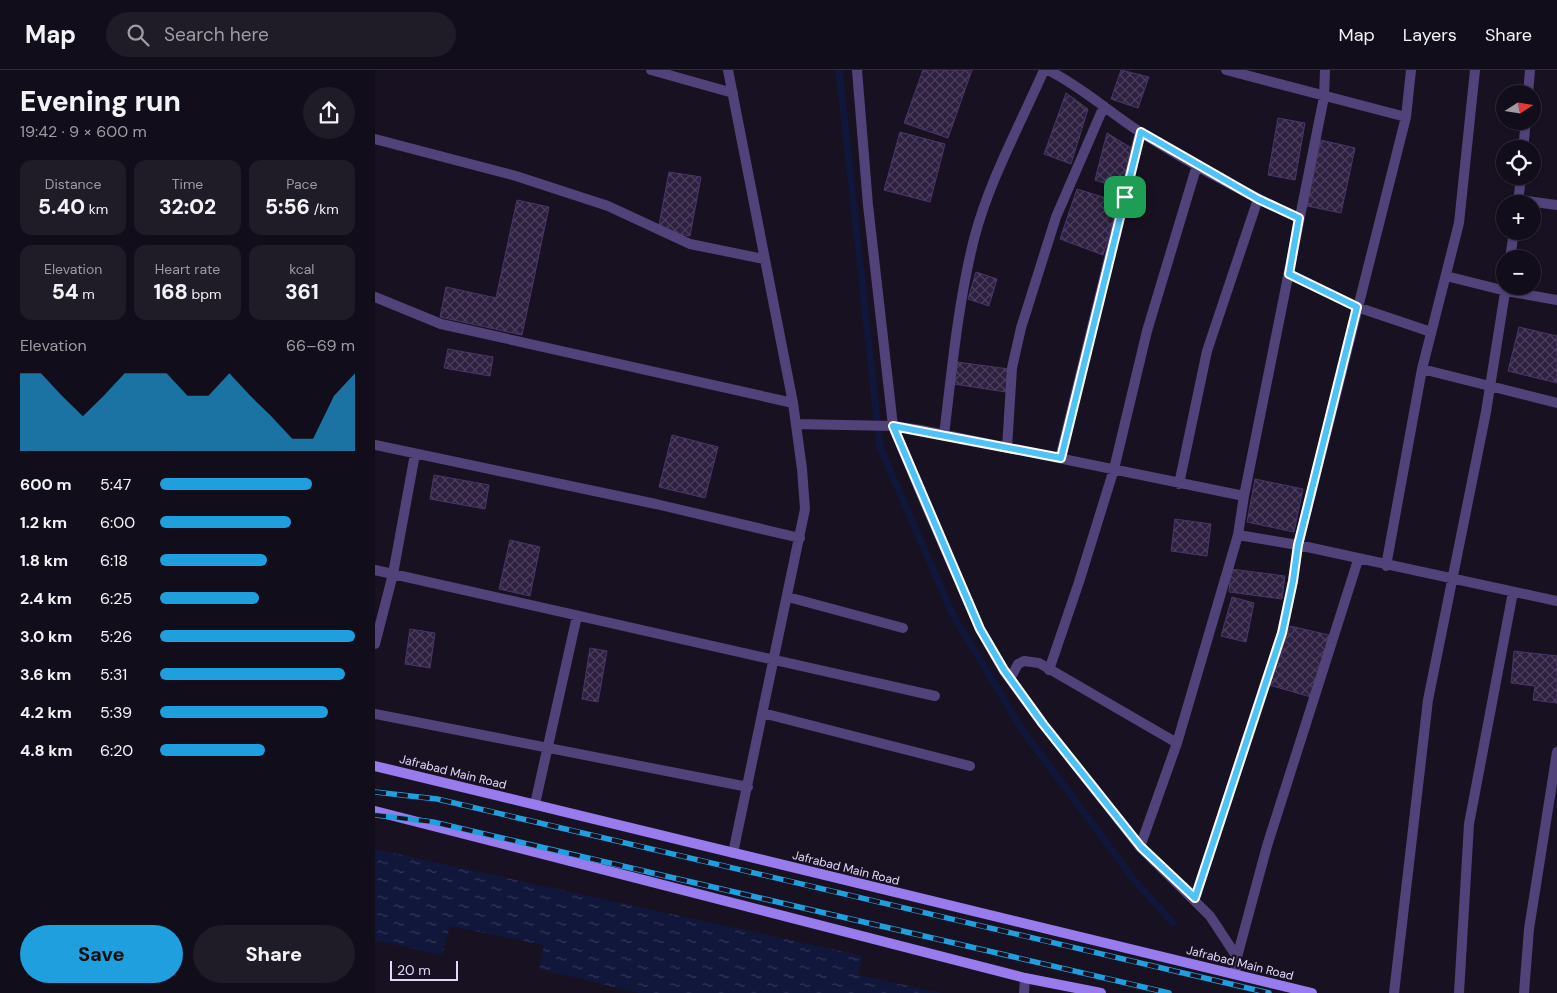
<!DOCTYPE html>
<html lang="en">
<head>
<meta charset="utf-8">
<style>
	:root { --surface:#120d1a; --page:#1f1b27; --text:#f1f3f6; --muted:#9c9ca2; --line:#312d39; --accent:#1f9fde }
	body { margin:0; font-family:"DM Sans",sans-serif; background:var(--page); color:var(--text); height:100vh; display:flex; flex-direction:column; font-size:19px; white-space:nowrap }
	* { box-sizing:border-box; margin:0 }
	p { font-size:16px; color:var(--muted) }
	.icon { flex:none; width:28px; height:28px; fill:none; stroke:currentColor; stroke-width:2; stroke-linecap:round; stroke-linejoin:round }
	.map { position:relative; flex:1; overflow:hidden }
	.panel { display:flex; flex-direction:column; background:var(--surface); width:375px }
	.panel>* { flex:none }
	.needle { width:32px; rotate:78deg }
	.fabs { position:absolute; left:1121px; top:15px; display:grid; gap:10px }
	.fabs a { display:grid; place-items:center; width:45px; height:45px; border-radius:50%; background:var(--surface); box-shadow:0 1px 4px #0004,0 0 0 1px var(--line); font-size:25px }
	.scale { position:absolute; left:15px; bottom:12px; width:68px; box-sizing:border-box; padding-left:5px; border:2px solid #e3d7f9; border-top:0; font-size:14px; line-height:18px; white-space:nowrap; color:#e3d7f9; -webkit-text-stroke:4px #181122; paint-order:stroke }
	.pin { position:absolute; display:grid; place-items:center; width:42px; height:42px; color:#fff; margin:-21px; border-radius:10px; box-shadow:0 2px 8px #0006 }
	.round { display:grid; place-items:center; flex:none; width:52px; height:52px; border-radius:26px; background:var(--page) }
	.summary { display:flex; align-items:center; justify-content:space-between; height:85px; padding:0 20px }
	h1 { font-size:28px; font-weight:800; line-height:38px }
	.stats { display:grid; grid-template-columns:repeat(3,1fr); gap:8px; height:85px; padding:5px 20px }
	.stats div { display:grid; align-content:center; border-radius:12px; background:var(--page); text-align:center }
	.stats b { font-size:21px; font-weight:800 }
	.stats small { font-size:14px; font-weight:400 }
	.stats p { font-size:14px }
	.chart { height:140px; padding:10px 20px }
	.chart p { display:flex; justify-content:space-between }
	.chart svg { width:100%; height:90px; margin-top:5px; fill:var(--accent); opacity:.7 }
	.action { display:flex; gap:10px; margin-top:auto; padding:10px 20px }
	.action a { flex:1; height:58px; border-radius:30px; background:var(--accent); color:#111; font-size:20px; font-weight:800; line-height:58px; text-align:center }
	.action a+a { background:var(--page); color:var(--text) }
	ul { padding:0 20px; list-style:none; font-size:16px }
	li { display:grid; grid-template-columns:80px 60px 1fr; align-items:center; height:38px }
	li i { height:12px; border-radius:6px; background:var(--accent) }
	header { display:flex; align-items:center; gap:30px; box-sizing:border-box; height:70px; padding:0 25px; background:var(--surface); border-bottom:1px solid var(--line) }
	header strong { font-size:24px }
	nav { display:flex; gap:28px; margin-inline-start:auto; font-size:18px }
	.search { width:350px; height:45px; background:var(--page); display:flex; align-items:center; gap:12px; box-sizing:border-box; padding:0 18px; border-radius:28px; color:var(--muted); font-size:19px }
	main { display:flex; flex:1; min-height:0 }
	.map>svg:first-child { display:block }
	.water { fill:url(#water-ripples) }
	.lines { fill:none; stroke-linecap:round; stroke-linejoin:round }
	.stream { stroke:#11163b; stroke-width:7 }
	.building { fill:url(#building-cross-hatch); stroke:#4b3569 }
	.minor { stroke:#51427a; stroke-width:10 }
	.tertiary { stroke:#51427a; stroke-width:10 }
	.secondary { stroke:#987bed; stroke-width:10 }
	.rail-casing { stroke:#1f9fde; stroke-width:5.5 }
	.rail { stroke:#181122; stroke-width:4; stroke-dasharray:11; stroke-linecap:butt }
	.route-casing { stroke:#fff; stroke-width:10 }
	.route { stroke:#4fc3f7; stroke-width:6 }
	.labels { text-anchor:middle; stroke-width:4.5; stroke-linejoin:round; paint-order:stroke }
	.street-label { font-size:12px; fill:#e3d7f9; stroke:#181122 }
</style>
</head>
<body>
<header>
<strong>Map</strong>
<div class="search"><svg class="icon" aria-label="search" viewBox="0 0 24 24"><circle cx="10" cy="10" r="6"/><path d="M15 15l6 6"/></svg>Search here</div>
<nav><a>Map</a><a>Layers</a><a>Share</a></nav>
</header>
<main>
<section class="panel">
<div class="summary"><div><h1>Evening run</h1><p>19:42 · 9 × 600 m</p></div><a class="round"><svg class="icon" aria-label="share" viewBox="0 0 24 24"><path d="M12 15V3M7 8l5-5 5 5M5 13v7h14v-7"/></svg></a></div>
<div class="stats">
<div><p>Distance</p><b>5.40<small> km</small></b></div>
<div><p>Time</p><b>32:02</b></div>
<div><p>Pace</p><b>5:56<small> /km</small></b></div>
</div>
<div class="stats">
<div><p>Elevation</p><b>54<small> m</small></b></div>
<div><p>Heart rate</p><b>168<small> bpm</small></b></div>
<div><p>kcal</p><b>361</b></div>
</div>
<div class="chart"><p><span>Elevation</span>66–69 m</p>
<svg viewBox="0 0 160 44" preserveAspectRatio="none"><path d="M0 44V6L10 6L20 17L30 27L40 17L50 6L60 6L70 6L80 17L90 17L100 6L110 17L120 27L130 38L140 38L150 17L160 6V44z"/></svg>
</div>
<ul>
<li><b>600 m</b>5:47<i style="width:78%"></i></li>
<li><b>1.2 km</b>6:00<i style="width:67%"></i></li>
<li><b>1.8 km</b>6:18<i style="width:55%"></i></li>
<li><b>2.4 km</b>6:25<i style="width:51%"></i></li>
<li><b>3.0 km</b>5:26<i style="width:100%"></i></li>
<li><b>3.6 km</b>5:31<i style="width:95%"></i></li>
<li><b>4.2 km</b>5:39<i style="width:86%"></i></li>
<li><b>4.8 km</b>6:20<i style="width:54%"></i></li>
</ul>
<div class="action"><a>Save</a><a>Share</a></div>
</section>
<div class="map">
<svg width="1182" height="923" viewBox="0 0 1182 923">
	<defs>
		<pattern id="water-ripples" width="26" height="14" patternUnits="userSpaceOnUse" patternTransform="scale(1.25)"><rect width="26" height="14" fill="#11163b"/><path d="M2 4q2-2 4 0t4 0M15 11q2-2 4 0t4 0" fill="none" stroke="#343758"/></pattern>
		<pattern id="building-cross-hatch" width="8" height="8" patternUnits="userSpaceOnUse" patternTransform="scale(1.25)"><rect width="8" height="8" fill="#2e2040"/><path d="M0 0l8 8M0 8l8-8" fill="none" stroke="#4c405c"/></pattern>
	</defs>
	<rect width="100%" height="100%" fill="#181122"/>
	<path class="water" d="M 0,779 L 488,886 L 483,905 L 567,923 L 264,923 L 164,899 L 169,875 L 75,856 L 67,885 L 0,870 Z"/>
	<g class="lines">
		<path class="stream" d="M 464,0 L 505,377 L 578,545 L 648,661 L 760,811 L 798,853"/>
	</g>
	<path class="building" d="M 548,0 L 597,0 L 573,68 L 529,53 Z
		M 746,0 L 774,7 L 763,38 L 736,29 Z
		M 691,23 L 713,39 L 696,94 L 669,84 Z
		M 903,48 L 930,53 L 920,110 L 893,105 Z
		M 525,62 L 570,74 L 555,132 L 509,120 Z
		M 732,63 L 758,79 L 747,119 L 720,110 Z
		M 946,70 L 980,78 L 966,143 L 932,136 Z
		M 294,102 L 326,107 L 315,166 L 283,160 Z
		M 702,119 L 744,132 L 728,185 L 685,169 Z
		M 142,130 L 174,137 L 147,265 L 65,247 L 71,217 L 121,228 Z
		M 601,202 L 622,209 L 614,236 L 593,229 Z
		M 1144,257 L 1182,266 L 1182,313 L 1133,301 Z
		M 73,279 L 118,287 L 115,306 L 69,298 Z
		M 582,292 L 634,299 L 631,322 L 579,314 Z
		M 297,365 L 343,377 L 330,428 L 284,417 Z
		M 59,405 L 114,415 L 110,439 L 55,429 Z
		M 880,409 L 928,419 L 919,462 L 872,452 Z
		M 800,449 L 836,454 L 832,486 L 796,481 Z
		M 135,470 L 165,477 L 155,526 L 124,519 Z
		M 856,499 L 910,506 L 907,529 L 854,522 Z
		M 857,527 L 879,533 L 871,572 L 846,566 Z
		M 915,556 L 954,565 L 936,627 L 894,615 Z
		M 35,559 L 60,563 L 55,598 L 30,594 Z
		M 215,578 L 232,581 L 223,632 L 207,629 Z
		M 1139,581 L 1182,586 L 1182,633 L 1158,630 L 1160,616 L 1136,613 Z"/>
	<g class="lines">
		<path class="minor" d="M 276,0 L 358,23
			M 353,0 L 418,333 L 427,399 L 430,439 L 358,783
			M 673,0 C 707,17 734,42 765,62 C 816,94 869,123 924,148
			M 851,0 L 1031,47
			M 1153,24 L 1155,0
			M 0,69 L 141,106 L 233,136 L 315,174 L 389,189
			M 1148,79 L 1151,51
			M 1144,130 L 1182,135
			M 1143,134 L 1146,106
			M 1135,189 L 1139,161
			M 914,204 L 982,237 L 1056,262
			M 1071,206 L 1131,221 L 1182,230
			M 0,227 L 66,254 L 418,333
			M 1047,299 L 1182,333
			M 421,354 L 518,356 L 546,360 L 869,426
			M 569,365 C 577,299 583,233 599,169 C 614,111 645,55 669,0
			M 0,375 L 281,434 L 425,468
			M 632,378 L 637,298 L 646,258 L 681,147 L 729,36
			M 685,388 L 765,62
			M 804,414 L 832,281 L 883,129
			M 863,465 L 923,475 L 1182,531
			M 1011,496 L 1047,299 L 1084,153 L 1100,0
			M 0,500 L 560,626
			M 413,527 L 528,558
			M 0,574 L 18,504 L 40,384
			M 674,600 L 704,512 L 739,399 L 772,261 L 822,95
			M 635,609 L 643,594 L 649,591 L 664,593 L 802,673
			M 388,643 L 595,696
			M 0,644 L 373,717
			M 160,734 L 202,546
			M 765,777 L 802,673 L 863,465 L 869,426 L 949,27 L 950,0
			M 820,828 L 907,563 L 918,511 L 923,475 L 1031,47 L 1036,0
			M 862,887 L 892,776 L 983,490
			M 649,923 L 650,908
			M 1019,923 L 1053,630 L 1111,342 L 1131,216
			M 1084,923 L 1094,754 L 1138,522
			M 1149,923 L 1154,859 L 1182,682"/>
		<path class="tertiary" d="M 482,0 L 493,135 L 518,356 L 551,435 L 605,559 L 629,601 L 668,654 L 765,777 L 835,846 L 862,887 L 860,904"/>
		<path class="secondary" d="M 0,696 L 937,923
			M 0,741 L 650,908 L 726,923"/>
		<defs>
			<path id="rail" d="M 0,722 L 62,729 L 894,923
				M 0,745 L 58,752 L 794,923"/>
		</defs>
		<use href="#rail" class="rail-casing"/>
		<use href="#rail" class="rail"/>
	</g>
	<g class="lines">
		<defs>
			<path id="route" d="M 766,62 L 883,129 L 924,148 L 914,204 L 982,237 L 923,475 L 918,511 L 907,563 L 820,828 L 766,777 L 668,654 L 629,600 L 605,559 L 518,356 L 686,388 Z"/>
		</defs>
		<use href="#route" class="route-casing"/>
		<use href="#route" class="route"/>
	</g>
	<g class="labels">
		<g class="street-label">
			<text transform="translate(78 702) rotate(14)" y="4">Jafrabad Main Road</text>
			<text transform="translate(471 798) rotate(14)" y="4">Jafrabad Main Road</text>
			<text transform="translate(865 893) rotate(14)" y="4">Jafrabad Main Road</text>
		</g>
	</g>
</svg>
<div class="fabs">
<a><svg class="needle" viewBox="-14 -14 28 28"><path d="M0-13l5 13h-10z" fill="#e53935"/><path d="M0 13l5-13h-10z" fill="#9c9ca2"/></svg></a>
<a><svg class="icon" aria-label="locate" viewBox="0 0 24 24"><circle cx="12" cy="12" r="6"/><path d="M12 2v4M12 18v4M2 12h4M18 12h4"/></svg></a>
<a>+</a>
<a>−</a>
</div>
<div class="scale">20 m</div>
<div class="pin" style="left:750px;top:127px;background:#1e9e55"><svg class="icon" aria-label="arrive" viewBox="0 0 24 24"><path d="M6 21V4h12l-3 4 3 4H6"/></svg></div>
</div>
</main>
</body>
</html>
